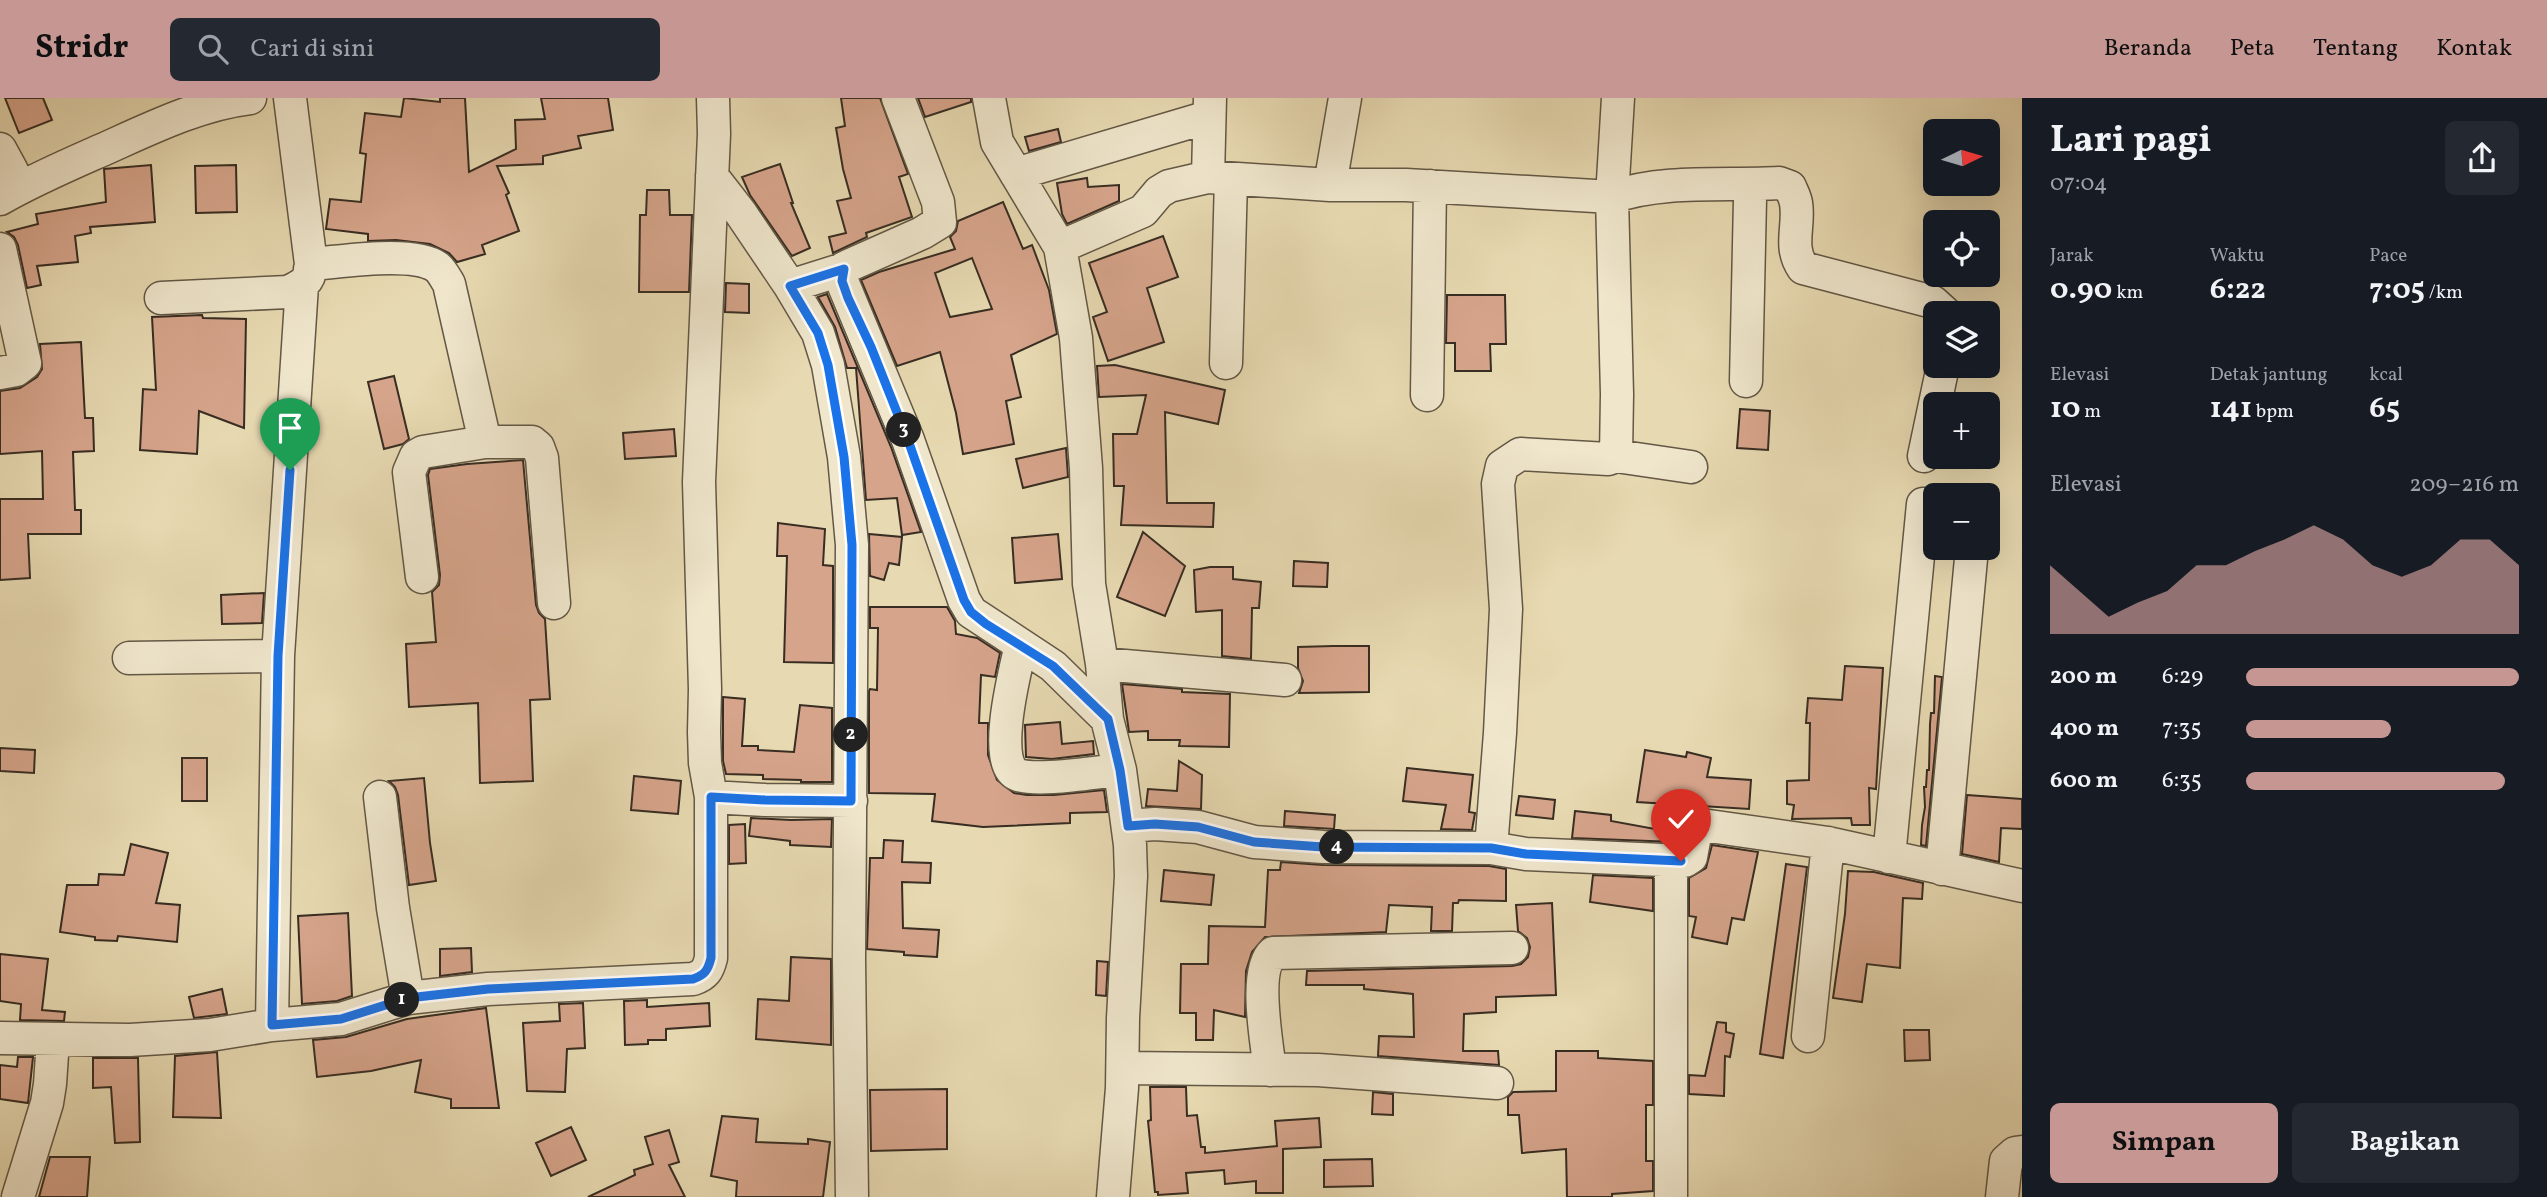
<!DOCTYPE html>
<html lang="id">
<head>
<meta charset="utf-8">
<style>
	:root { --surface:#171b24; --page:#242831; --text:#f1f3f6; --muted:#9ea1a6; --accent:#c59692 }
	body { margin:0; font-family:Vollkorn,serif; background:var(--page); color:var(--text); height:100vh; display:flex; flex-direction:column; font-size:26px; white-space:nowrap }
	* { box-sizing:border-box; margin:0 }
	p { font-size:23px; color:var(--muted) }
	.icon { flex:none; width:38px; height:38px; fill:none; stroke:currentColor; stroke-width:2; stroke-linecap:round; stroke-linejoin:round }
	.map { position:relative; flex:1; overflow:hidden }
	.drawer { display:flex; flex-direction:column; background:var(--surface); width:525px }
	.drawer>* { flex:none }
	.needle { width:46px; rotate:85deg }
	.controls { position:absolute; left:1923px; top:21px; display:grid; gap:14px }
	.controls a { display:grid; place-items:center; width:77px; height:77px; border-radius:10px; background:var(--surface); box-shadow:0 7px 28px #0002; font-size:35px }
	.pin { position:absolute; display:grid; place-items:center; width:60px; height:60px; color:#fff; margin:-72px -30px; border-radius:50% 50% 50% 0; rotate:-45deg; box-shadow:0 0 7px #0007 }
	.pin .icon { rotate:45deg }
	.km { position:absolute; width:35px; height:35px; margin:-18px; border-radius:50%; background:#222; color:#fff; font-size:19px; line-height:35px; text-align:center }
	.round { display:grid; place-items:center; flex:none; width:74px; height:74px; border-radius:10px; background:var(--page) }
	.headline { display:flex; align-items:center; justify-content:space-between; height:119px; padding:0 28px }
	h1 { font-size:38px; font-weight:700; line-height:52px }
	.figures { display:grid; grid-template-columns:repeat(3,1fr); gap:10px; height:119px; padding:7px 28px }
	.figures div { display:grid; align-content:center }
	.figures b { font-size:30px; font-weight:700 }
	.figures small { font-size:19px; font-weight:400 }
	.figures p { font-size:19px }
	.chart { height:196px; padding:14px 28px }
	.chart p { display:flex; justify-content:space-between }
	.chart svg { width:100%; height:126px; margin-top:7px; fill:var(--accent); opacity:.7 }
	.action { display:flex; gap:14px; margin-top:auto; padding:14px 28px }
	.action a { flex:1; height:80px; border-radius:10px; background:var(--accent); color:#111; font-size:28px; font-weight:700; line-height:80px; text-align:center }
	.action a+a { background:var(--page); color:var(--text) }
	ul { padding:0 28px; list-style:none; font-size:23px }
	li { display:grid; grid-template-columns:112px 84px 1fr; align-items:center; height:52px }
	li i { height:18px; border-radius:9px; background:var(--accent) }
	header { display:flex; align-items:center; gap:42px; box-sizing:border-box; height:98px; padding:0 35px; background:var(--accent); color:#111 }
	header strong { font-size:33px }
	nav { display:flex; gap:38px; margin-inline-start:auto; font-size:24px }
	.search { width:490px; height:63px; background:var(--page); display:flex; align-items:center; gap:18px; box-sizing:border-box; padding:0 24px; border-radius:10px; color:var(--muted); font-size:26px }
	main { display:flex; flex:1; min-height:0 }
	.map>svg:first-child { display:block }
	.building { fill:#d6a48b; stroke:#372d22; stroke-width:2; fill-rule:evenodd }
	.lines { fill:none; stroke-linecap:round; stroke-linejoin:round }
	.minor-casing { stroke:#635846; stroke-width:35 }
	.minor { stroke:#efe6cc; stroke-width:32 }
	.route-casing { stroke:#fff; stroke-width:14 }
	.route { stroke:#1a73e8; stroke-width:9 }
</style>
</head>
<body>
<header>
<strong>Stridr</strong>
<div class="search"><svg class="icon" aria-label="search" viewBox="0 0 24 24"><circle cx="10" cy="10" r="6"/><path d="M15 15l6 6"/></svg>Cari di sini</div>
<nav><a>Beranda</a><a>Peta</a><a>Tentang</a><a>Kontak</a></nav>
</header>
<main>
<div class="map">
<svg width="2022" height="1099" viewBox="0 0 2022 1099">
	<rect width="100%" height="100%" fill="#e7d9b1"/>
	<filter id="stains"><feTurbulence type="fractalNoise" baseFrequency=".00286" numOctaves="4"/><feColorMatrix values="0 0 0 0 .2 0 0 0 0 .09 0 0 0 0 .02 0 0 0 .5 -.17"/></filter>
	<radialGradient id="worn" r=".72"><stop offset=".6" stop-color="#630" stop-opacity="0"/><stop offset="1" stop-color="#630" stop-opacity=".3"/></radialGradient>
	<path class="building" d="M 5,0 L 43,0 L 52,22 L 19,35 Z
		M 404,0 L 440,4 L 440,0 L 465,0 L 469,74 L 516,51 L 515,22 L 545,21 L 541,0 L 608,0 L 613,32 L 578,38 L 581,50 L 543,58 L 543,66 L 497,68 L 509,95 L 506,97 L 519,133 L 482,147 L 485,156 L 457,164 L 449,155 L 430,146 L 396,142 L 368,143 L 368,136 L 326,131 L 330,101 L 361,104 L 366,56 L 360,55 L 365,15 L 401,19 Z
		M 841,0 L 880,0 L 908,76 L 899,79 L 912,119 L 866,135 L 867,139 L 833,155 L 829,139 L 846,135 L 837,103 L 851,100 L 843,71 L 836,30 L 845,28 Z
		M 918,0 L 971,0 L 971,4 L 925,19 Z
		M 1058,31 L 1061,44 L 1029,53 L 1025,39 Z
		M 780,66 L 793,105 L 791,105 L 810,150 L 792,158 L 750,97 L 742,79 Z
		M 151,67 L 155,124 L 90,129 L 91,135 L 75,138 L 78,164 L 37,168 L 41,187 L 27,190 L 18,147 L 14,139 L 7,134 L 38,126 L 36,116 L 106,104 L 104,71 Z
		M 236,67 L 237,114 L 196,115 L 195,68 Z
		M 1087,80 L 1088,89 L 1119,87 L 1119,103 L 1067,126 L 1062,116 L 1057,85 Z
		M 647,92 L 669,92 L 670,117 L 692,117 L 689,194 L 639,194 L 640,117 L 646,117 Z
		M 1003,104 L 1023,151 L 1032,147 L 1049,192 L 1057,236 L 1011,257 L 1021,299 L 1006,303 L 1014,346 L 963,356 L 956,315 L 940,254 L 897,268 L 861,182 L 879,174 L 955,151 L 950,139 L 956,133 L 958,123 ZM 972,160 L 992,211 L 950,219 L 935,175 Z
		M 1163,138 L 1178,179 L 1147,190 L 1164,244 L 1108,263 L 1093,219 L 1107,214 L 1089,165 Z
		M 726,185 L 749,186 L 749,215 L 725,214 Z
		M 827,196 L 891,349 L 921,434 L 902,437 L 897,400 L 866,402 L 856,270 L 847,270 L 835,229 L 818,199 Z
		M 1447,197 L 1505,197 L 1506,246 L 1490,246 L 1491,273 L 1455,273 L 1455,245 L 1446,245 Z
		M 202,217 L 203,220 L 246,221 L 244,330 L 199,313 L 197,356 L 140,352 L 143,291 L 156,292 L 152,219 Z
		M 81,244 L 85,320 L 93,320 L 94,353 L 73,354 L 75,412 L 81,412 L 81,436 L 28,436 L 30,480 L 0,482 L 0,401 L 43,401 L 42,353 L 0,356 L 0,293 L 20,290 L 37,279 L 42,271 L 40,246 Z
		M 1115,267 L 1225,292 L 1218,326 L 1165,314 L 1167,405 L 1214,405 L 1213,429 L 1121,427 L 1124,388 L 1114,388 L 1113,336 L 1137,336 L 1146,297 L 1099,299 L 1097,268 Z
		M 394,278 L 409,341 L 403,346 L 384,351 L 368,284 Z
		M 1740,311 L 1770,313 L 1768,352 L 1737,350 Z
		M 674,331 L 676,358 L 625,361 L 623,335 Z
		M 1066,350 L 1068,379 L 1023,390 L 1016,361 Z
		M 523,362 L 536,507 L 539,515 L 545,521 L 550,601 L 530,602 L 533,683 L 480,685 L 478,605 L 409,609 L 406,546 L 436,544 L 432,494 L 439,487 L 440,477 L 428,377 L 430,371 L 467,366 Z
		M 778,425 L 825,431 L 823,467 L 833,468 L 833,565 L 784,564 L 787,458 L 777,458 Z
		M 1143,434 L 1185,468 L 1165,518 L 1117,499 Z
		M 869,436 L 902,439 L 899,467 L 889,465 L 884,482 L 870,478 Z
		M 1058,436 L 1062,481 L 1015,485 L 1012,440 Z
		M 1294,463 L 1328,465 L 1327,489 L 1293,488 Z
		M 1210,469 L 1233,469 L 1233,481 L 1261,484 L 1259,510 L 1252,510 L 1251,561 L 1222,558 L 1222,512 L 1196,514 L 1194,472 Z
		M 264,495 L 262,525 L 222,526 L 221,497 Z
		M 870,509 L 947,509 L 955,523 L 956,536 L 977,540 L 1000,555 L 995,579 L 981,577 L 979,625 L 988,625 L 988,657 L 997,682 L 1014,695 L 1027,697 L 1054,697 L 1104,692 L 1107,714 L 1070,715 L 1070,725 L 983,729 L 932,723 L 935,696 L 869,695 L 869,593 L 870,591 L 877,592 L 878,530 L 870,530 Z
		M 1333,548 L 1369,548 L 1369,594 L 1299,595 L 1303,583 L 1298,570 L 1298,549 Z
		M 1845,568 L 1883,570 L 1876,691 L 1869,690 L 1870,727 L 1852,727 L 1851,720 L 1792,721 L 1794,707 L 1787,706 L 1787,683 L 1809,682 L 1810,625 L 1806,625 L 1808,600 L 1842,602 Z
		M 1935,578 L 1942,579 L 1926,748 L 1921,747 L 1922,727 L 1925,709 L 1924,689 L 1926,689 L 1927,672 L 1929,672 L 1930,626 L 1931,615 L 1934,615 Z
		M 1122,586 L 1182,591 L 1182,594 L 1230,596 L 1229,649 L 1179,648 L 1180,642 L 1148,642 L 1148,633 L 1129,634 Z
		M 723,599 L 745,601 L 742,648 L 758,648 L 758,652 L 794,654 L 800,607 L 832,610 L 832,684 L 801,684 L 801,682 L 763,681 L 763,677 L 726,676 L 723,663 Z
		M 1060,624 L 1062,646 L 1093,643 L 1094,656 L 1052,661 L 1026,659 L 1025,627 Z
		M 0,650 L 35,652 L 34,675 L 0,673 Z
		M 1645,652 L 1686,659 L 1687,654 L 1711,660 L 1707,679 L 1751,682 L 1749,711 L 1637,704 Z
		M 182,660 L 207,660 L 207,703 L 182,703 Z
		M 1179,663 L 1202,677 L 1201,711 L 1146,708 L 1148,691 L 1177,693 Z
		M 1407,670 L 1473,677 L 1469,714 L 1475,715 L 1472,732 L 1441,731 L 1446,707 L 1403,703 Z
		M 634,678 L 681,683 L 678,716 L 631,712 Z
		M 424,680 L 430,745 L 436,783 L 409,787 L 398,697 L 395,689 L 389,683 Z
		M 1967,697 L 2022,701 L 2022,731 L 2001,730 L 1999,764 L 1962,756 Z
		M 1519,698 L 1555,702 L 1553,721 L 1516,717 Z
		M 1285,713 L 1335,717 L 1334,731 L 1284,728 Z
		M 1575,713 L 1611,717 L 1611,723 L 1677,735 L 1675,744 L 1572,740 Z
		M 751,720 L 791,722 L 832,721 L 831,749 L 790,747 L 790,743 L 749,738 Z
		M 745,726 L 746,765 L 729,766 L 729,727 Z
		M 884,742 L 903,743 L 902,764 L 931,765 L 930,785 L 902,784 L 903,830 L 939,832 L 937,859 L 904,857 L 904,854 L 867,851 L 870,760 L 883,760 Z
		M 131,746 L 168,755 L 156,805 L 180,807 L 177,844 L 118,838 L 117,843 L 95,842 L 95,839 L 60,834 L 67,787 L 98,787 L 99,776 L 124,777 Z
		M 1712,747 L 1758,754 L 1744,822 L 1732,820 L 1727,846 L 1692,839 L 1696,819 L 1689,818 L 1689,780 L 1706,770 Z
		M 1281,764 L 1323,767 L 1489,768 L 1506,771 L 1506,803 L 1459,802 L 1458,805 L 1453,805 L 1452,833 L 1431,833 L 1432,809 L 1389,807 L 1386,834 L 1265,839 L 1252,854 L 1246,873 L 1245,919 L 1214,912 L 1213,942 L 1196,942 L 1196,915 L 1180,915 L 1181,866 L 1208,866 L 1209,828 L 1265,829 L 1268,772 L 1280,772 Z
		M 1786,766 L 1807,769 L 1783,960 L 1760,956 Z
		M 1164,772 L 1214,777 L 1211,807 L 1161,803 Z
		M 1848,773 L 1874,774 L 1923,785 L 1922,801 L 1903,800 L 1900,870 L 1867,866 L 1862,904 L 1833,900 L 1845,816 Z
		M 1593,777 L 1653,780 L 1653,813 L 1590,804 Z
		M 1552,805 L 1556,897 L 1496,899 L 1496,914 L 1464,916 L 1463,953 L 1498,953 L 1499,967 L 1378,958 L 1379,938 L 1414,939 L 1413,896 L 1364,891 L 1364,887 L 1306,887 L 1307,873 L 1512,868 L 1521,866 L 1528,859 L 1530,849 L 1527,840 L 1518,833 L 1516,807 Z
		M 348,815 L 352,898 L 337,903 L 302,906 L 298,818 Z
		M 471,850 L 472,874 L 440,878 L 440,851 Z
		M 0,856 L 48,861 L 42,912 L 65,914 L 64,923 L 20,922 L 21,906 L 0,903 Z
		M 791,859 L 831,861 L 831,947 L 756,941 L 758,901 L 789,903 Z
		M 1097,863 L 1108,864 L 1106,898 L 1096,897 Z
		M 222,891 L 227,916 L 194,920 L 189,899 Z
		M 647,902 L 647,909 L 709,905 L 710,928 L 666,931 L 666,942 L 648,942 L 648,946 L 625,947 L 624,903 Z
		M 583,905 L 585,950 L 567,951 L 565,994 L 527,993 L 523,925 L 560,923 L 559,906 Z
		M 486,910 L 499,1010 L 451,1010 L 451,1001 L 415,994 L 421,962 L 371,973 L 317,979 L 313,942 L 346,939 L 407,921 Z
		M 1717,924 L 1726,925 L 1726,934 L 1734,936 L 1730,959 L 1725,958 L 1724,998 L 1689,996 L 1689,977 L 1705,978 Z
		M 1904,932 L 1929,932 L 1930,962 L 1905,963 Z
		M 1556,953 L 1598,953 L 1598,960 L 1653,963 L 1653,1007 L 1646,1007 L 1646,1063 L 1653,1063 L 1653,1093 L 1612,1096 L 1612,1099 L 1567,1099 L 1566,1051 L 1522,1055 L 1519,1017 L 1508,1017 L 1508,999 L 1513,994 L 1556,993 Z
		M 217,954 L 221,1020 L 173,1019 L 175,958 Z
		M 18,959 L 33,959 L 28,1005 L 0,1001 L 0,967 L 17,969 Z
		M 93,960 L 138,960 L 140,1044 L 115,1045 L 111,989 L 93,990 Z
		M 1150,989 L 1186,989 L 1187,1018 L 1197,1017 L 1201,1049 L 1205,1049 L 1205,1055 L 1277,1048 L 1275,1023 L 1319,1020 L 1321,1049 L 1283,1051 L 1283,1095 L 1256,1095 L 1256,1083 L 1225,1086 L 1224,1072 L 1186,1075 L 1188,1095 L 1158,1097 L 1158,1094 L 1155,1094 L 1148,1023 L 1151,1022 Z
		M 947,991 L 947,1051 L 871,1053 L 870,992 Z
		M 1373,994 L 1393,996 L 1393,1017 L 1372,1016 Z
		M 722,1018 L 758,1021 L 756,1044 L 808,1046 L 808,1041 L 830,1044 L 823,1099 L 736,1099 L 737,1083 L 711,1078 Z
		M 571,1029 L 586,1062 L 551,1078 L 536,1045 Z
		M 669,1032 L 679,1064 L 669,1067 L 685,1099 L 588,1099 L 635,1077 L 634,1072 L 653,1066 L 645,1039 Z
		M 50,1059 L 90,1059 L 87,1099 L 39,1099 Z
		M 1372,1061 L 1373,1088 L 1324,1089 L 1324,1062 Z"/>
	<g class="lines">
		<defs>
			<path id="minor" d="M 290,0 L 311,166 C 341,164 413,152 437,169 C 442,173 446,181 449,186 L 485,344 L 532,344 L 538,349 L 542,360 L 554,505
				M 898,0 L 938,104 L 940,124 L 922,135 L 850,167 L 844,170 L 842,183 L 908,342 L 964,502 L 971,514 L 1053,568 L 1107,621
				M 989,0 L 997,44 L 1060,149 L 1076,240 L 1086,370 L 1089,486 L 1102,566 L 1107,621 L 1120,672 L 1130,747 L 1131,778 L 1123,920 L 1122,990 L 1113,1099
				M 1618,0 L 1612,99 L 1617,296 L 1616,358 L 1608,361 L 1520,356 L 1502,368 L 1498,386 L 1506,511 L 1500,635 L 1491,750 L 1526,756 L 1685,763 L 1691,759 L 1696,732 L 1709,728 L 1828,745 L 2022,788
				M 0,51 L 12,73 L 16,91
				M 1016,76 L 1208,19
				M 712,78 L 740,114 L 790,188 L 818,235 L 828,267 L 844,359 L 852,447 L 849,861 L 852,1099
				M 1208,79 L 1210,0
				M 1330,87 L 1345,0
				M 1741,87 L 1749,92 L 1750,101 L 1746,283
				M 0,101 C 33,82 68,67 102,52 C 149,31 199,6 250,0
				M 1060,149 L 1143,113 L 1159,94 L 1169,88 L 1208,79 L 1330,87 L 1406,87 L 1612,99 C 1664,81 1725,88 1779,85 L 1790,89 C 1792,94 1795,99 1796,105 C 1800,128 1788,148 1803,170 L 1933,204 L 1945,215
				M 0,151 L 25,265 L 16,272 L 0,275
				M 790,188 L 844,171
				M 161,200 L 288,194 C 300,188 310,184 310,171
				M 1226,265 L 1231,81
				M 1427,297 L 1430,88
				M 1616,358 L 1691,369
				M 1924,358 L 1943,268
				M 422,479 L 409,374 L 416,358 L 423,354 L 485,344
				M 1021,547 C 1016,569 990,667 1018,677 C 1040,684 1095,674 1120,672
				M 129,560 L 278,558
				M 1102,566 L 1285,582
				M 380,699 L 393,810 L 408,900
				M 711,699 L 765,702 L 851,703
				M 1128,728 L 1155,726 L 1198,729 L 1254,744 L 1323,749 L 1491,750
				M 1889,759 L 1923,406
				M 1942,771 L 1972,450
				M 272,927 L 278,558 L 302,187
				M 1808,938 L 1828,745
				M 0,940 L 130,942 L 210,937 L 272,927 L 341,921 L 408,900 L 488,891 L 693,881 C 705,877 708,872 711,860 L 711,699 L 705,665 L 704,634 L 705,591 L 699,384 L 714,36 L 713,0
				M 1123,970 L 1318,972 L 1497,985
				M 1270,972 C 1267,946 1253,873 1273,855 L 1512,850
				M 18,1099 L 47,1005 L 50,986 L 53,942
				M 1671,1099 L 1671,761
				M 2002,1099 L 2006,1063 L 2015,1055 L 2022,1054"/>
		</defs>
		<use href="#minor" class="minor-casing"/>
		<use href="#minor" class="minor"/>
	</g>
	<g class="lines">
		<defs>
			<path id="route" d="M 290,372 L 278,558 L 272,927 L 341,921 L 408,900 L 488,891 L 693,881 C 705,877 708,872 711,860 L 711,699 L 765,702 L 851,703 L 852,447 L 844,359 L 828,267 L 818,235 L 790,188 L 844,171 L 842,183 L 848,200 L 871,249 L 908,342 L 964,502 L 971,514 L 986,526 L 1053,568 L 1108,621 L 1120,672 L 1128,728 L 1155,726 L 1198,729 L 1254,744 L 1323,749 L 1491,750 L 1526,756 L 1681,763"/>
		</defs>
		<use href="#route" class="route-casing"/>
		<use href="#route" class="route"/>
	</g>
	<rect width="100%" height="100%" filter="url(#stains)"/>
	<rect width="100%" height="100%" fill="url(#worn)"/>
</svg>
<div class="controls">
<a><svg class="needle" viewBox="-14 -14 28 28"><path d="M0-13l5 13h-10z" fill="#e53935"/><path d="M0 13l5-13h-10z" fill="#9ea1a6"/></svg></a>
<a><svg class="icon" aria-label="locate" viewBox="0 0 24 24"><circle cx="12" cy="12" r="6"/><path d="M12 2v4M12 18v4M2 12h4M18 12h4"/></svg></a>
<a><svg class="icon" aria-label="layers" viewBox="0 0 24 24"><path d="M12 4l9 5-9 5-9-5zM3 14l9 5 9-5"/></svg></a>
<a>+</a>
<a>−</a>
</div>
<div class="pin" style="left:290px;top:372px;background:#1e9e55"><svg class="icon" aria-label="arrive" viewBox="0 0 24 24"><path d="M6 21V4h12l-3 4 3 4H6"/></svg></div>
<div class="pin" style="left:1681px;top:763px;background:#d93025"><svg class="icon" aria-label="check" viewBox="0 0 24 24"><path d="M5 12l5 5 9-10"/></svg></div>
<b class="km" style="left:402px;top:902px">1</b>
<b class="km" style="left:851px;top:637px">2</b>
<b class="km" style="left:904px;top:332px">3</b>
<b class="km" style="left:1337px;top:749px">4</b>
</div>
<section class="drawer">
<div class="headline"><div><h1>Lari pagi</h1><p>07:04</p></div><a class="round"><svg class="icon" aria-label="share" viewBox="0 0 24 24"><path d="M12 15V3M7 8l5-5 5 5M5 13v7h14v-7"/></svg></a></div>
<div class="figures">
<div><p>Jarak</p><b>0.90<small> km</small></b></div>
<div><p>Waktu</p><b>6:22</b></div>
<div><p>Pace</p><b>7:05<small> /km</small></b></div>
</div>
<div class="figures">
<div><p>Elevasi</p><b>10<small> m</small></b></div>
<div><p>Detak jantung</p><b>141<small> bpm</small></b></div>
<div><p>kcal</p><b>65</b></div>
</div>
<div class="chart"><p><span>Elevasi</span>209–216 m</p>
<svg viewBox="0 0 160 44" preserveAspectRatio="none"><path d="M0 44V20L10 29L20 38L30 33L40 29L50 20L60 20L70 15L80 11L90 6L100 11L110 20L120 24L130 20L140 11L150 11L160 20V44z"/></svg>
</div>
<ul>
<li><b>200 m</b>6:29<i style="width:100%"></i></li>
<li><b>400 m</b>7:35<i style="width:53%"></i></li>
<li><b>600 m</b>6:35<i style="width:95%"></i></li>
</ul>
<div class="action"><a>Simpan</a><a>Bagikan</a></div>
</section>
</main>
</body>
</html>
